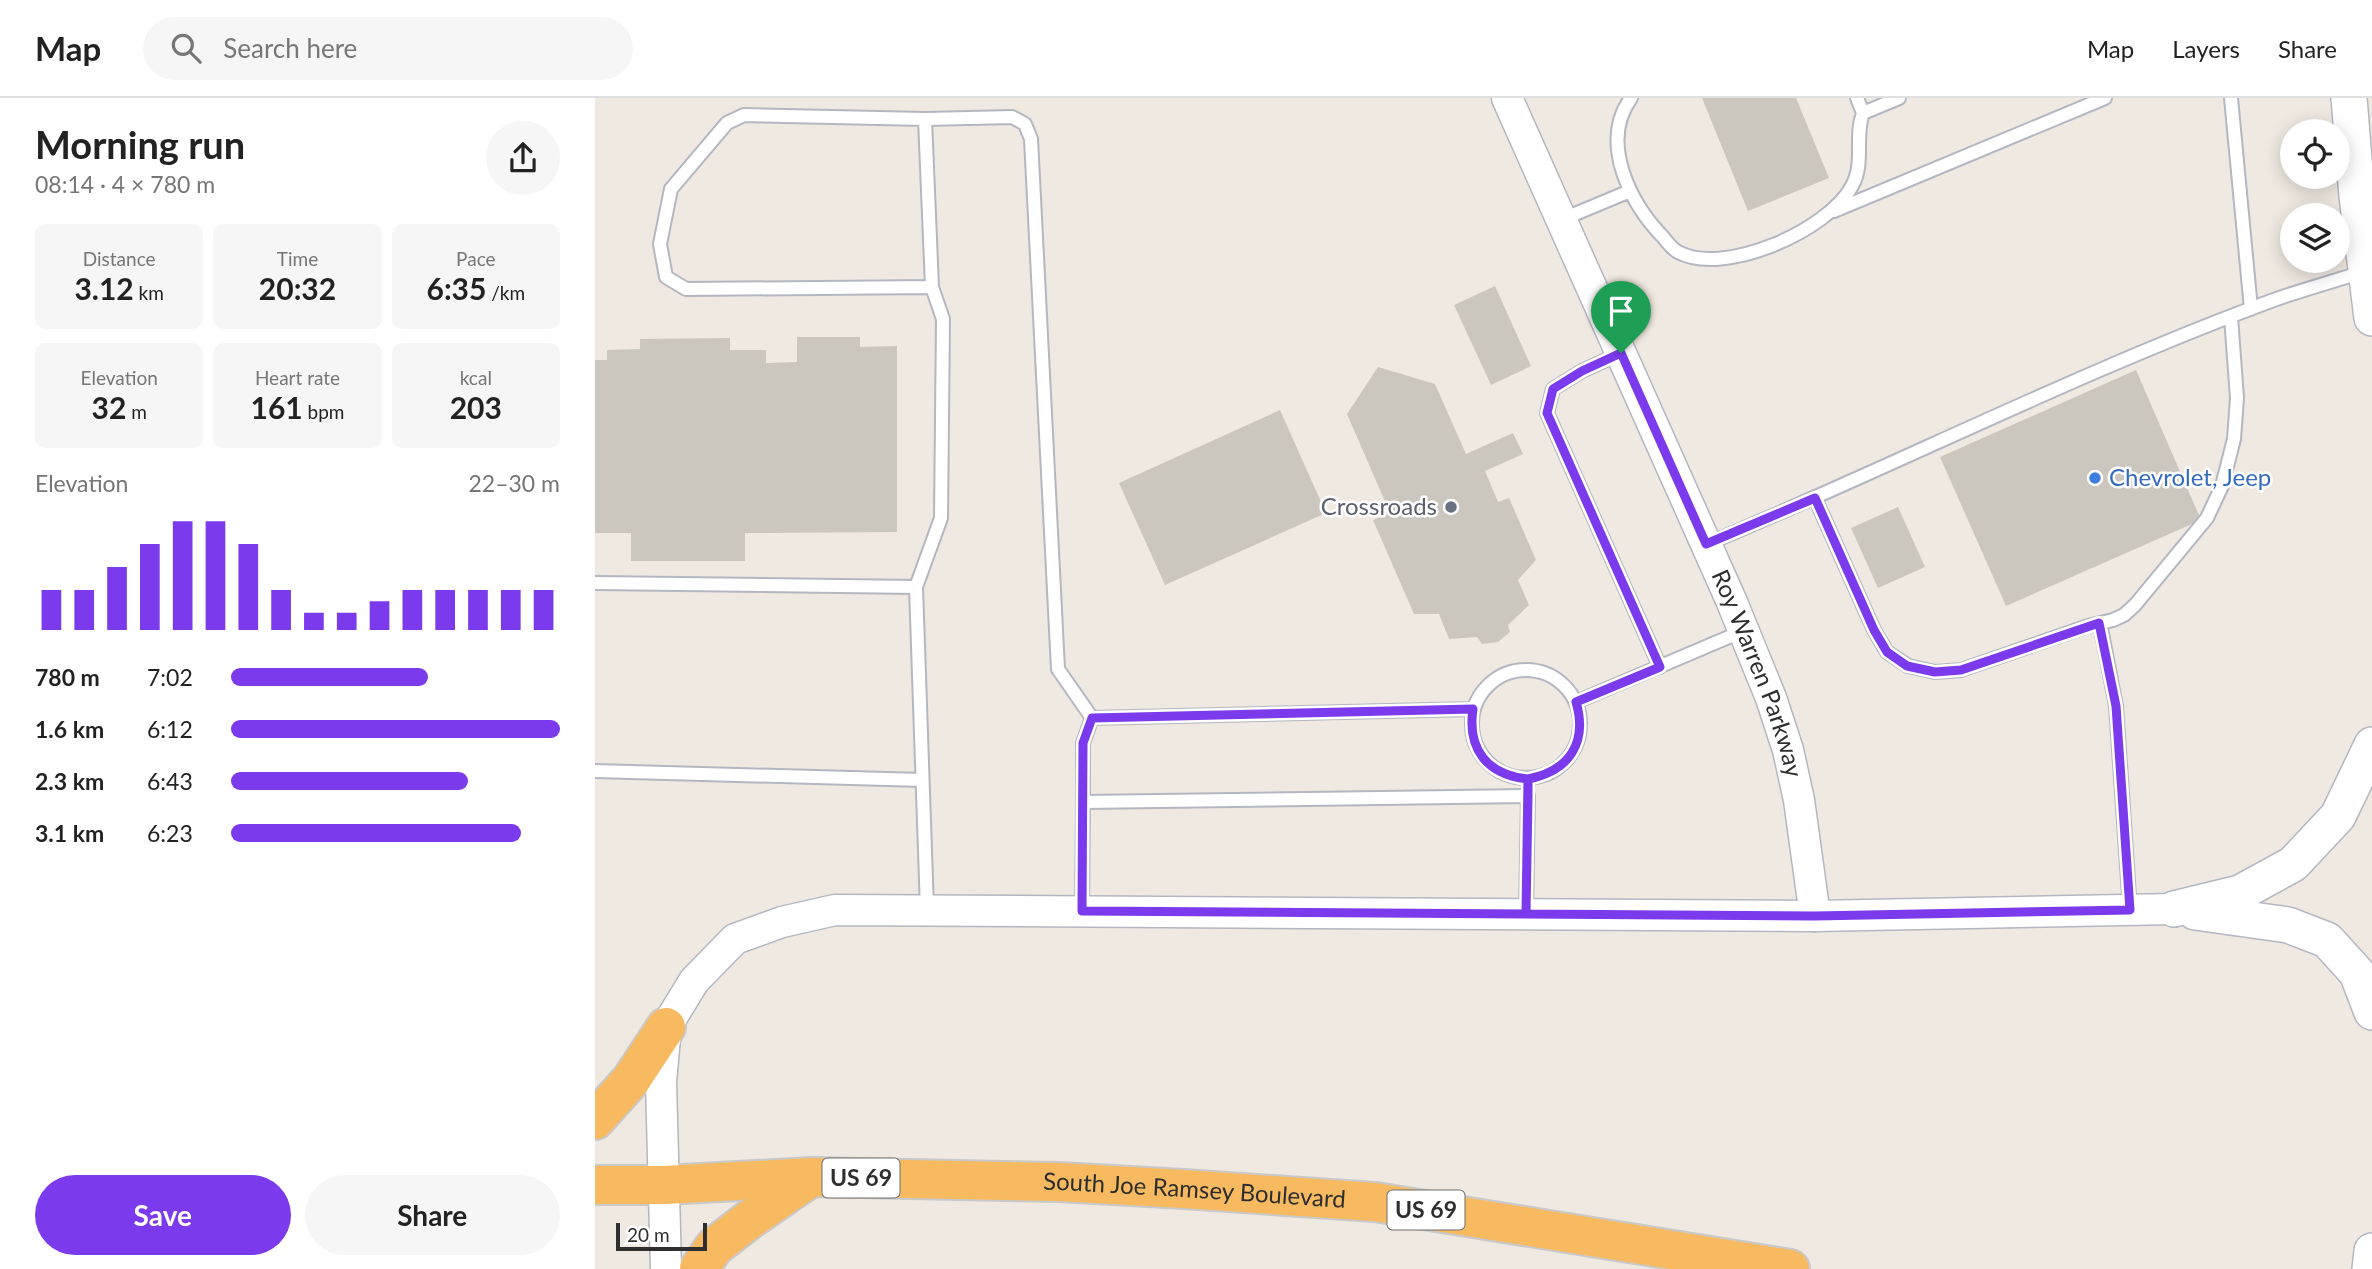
<!DOCTYPE html>
<html lang="en">
<head>
<meta charset="utf-8">
<style>
	:root { --surface:#fff; --page:#f6f6f6; --text:#222; --muted:#767676; --line:#e0e0e0; --accent:#7c3aed }
	body { margin:0; font-family:Lato,sans-serif; background:var(--page); color:var(--text); height:100vh; display:flex; flex-direction:column; font-size:26px; white-space:nowrap }
	* { box-sizing:border-box; margin:0 }
	p { font-size:23px; color:var(--muted) }
	.icon { flex:none; width:38px; height:38px; fill:none; stroke:currentColor; stroke-width:2; stroke-linecap:round; stroke-linejoin:round }
	.map { position:relative; flex:1; overflow:hidden }
	.sheet { display:flex; flex-direction:column; background:var(--surface); width:595px }
	.sheet>* { flex:none }
	.controls { position:absolute; left:1685px; top:21px; display:grid; gap:14px }
	.controls a { display:grid; place-items:center; width:70px; height:70px; border-radius:50%; background:var(--surface); box-shadow:0 4px 18px #0003; font-size:35px }
	.scale { position:absolute; left:21px; bottom:18px; width:91px; box-sizing:border-box; padding-left:7px; border:4px solid #2e2e2e; border-top:0; font-size:19px; line-height:24px; white-space:nowrap; color:#2e2e2e; -webkit-text-stroke:5px #fff; paint-order:stroke }
	.pin { position:absolute; display:grid; place-items:center; width:60px; height:60px; color:#fff; margin:-72px -30px; border-radius:50% 50% 50% 0; rotate:-45deg; box-shadow:0 0 7px #0007 }
	.pin .icon { rotate:45deg }
	.round { display:grid; place-items:center; flex:none; width:74px; height:74px; border-radius:37px; background:var(--page) }
	.headline { display:flex; align-items:center; justify-content:space-between; height:119px; padding:0 35px }
	h1 { font-size:38px; font-weight:700; line-height:52px }
	.metrics { display:grid; grid-template-columns:repeat(3,1fr); gap:10px; height:119px; padding:7px 35px }
	.metrics div { display:grid; align-content:center; border-radius:10px; background:var(--page); text-align:center }
	.metrics b { font-size:30px; font-weight:700 }
	.metrics small { font-size:19px; font-weight:400 }
	.metrics p { font-size:19px }
	.chart { height:196px; padding:14px 35px }
	.chart p { display:flex; justify-content:space-between }
	.chart svg { width:100%; height:126px; margin-top:7px; stroke:var(--accent); stroke-width:6 }
	.primary-button { display:flex; gap:14px; margin-top:auto; padding:14px 35px }
	.primary-button a { flex:1; height:80px; border-radius:42px; background:var(--accent); color:#fff; font-size:28px; font-weight:700; line-height:80px; text-align:center }
	.primary-button a+a { background:var(--page); color:var(--text) }
	ul { padding:0 35px; list-style:none; font-size:23px }
	li { display:grid; grid-template-columns:112px 84px 1fr; align-items:center; height:52px }
	li i { height:18px; border-radius:9px; background:var(--accent) }
	header { display:flex; align-items:center; gap:42px; box-sizing:border-box; height:98px; padding:0 35px; background:var(--surface); border-bottom:2px solid var(--line) }
	header strong { font-size:33px }
	nav { display:flex; gap:38px; margin-inline-start:auto; font-size:24px }
	.search { width:490px; height:63px; background:var(--page); display:flex; align-items:center; gap:18px; box-sizing:border-box; padding:0 24px; border-radius:38px; color:var(--muted); font-size:26px }
	main { display:flex; flex:1; min-height:0 }
	.map>svg:first-child { display:block }
	.building { fill:#cbc7bf }
	.lines { fill:none; stroke-linecap:round; stroke-linejoin:round }
	.service-casing { stroke:#b4b7c1; stroke-width:16 }
	.tertiary-casing { stroke:#b4b7c1; stroke-width:33 }
	.secondary-casing { stroke:#b4b7c1; stroke-width:38 }
	.trunk-casing { stroke:#c9c9c9; stroke-width:42 }
	.service { stroke:#fff; stroke-width:12 }
	.tertiary { stroke:#fff; stroke-width:30 }
	.secondary { stroke:#fff; stroke-width:35 }
	.trunk { stroke:#f8ba60; stroke-width:38 }
	.route-casing { stroke:#fff; stroke-width:14 }
	.route { stroke:#7c3aed; stroke-width:9 }
	.shop-dot { fill:#3f7fe0; stroke:#fff; stroke-width:2.5 }
	.worship-dot { fill:#6b7280; stroke:#fff; stroke-width:2.5 }
	.labels { text-anchor:middle; stroke-width:5; stroke-linejoin:round; paint-order:stroke }
	.shield { fill:#fff; stroke:#6d6d6d; stroke-width:2 }
	.shield-label { font-size:23px; font-weight:bold; fill:#2e2e2e }
	.shop-label { font-size:24px; fill:#366cbe; stroke:#fff; text-anchor:start }
	.worship-label { font-size:24px; fill:#5b616d; stroke:#fff; text-anchor:end }
	.street-label { font-size:24px; fill:#2e2e2e; stroke:#fff }
</style>
</head>
<body>
<header>
<strong>Map</strong>
<div class="search"><svg class="icon" aria-label="search" viewBox="0 0 24 24"><circle cx="10" cy="10" r="6"/><path d="M15 15l6 6"/></svg>Search here</div>
<nav><a>Map</a><a>Layers</a><a>Share</a></nav>
</header>
<main>
<section class="sheet">
<div class="headline"><div><h1>Morning run</h1><p>08:14 · 4 × 780 m</p></div><a class="round"><svg class="icon" aria-label="share" viewBox="0 0 24 24"><path d="M12 15V3M7 8l5-5 5 5M5 13v7h14v-7"/></svg></a></div>
<div class="metrics">
<div><p>Distance</p><b>3.12<small> km</small></b></div>
<div><p>Time</p><b>20:32</b></div>
<div><p>Pace</p><b>6:35<small> /km</small></b></div>
</div>
<div class="metrics">
<div><p>Elevation</p><b>32<small> m</small></b></div>
<div><p>Heart rate</p><b>161<small> bpm</small></b></div>
<div><p>kcal</p><b>203</b></div>
</div>
<div class="chart"><p><span>Elevation</span>22–30 m</p>
<svg viewBox="0 0 160 44" preserveAspectRatio="none"><path d="M5 44V30M15 44V30M25 44V22M35 44V14M45 44V6M55 44V6M65 44V14M75 44V30M85 44V38M95 44V38M105 44V34M115 44V30M125 44V30M135 44V30M145 44V30M155 44V30"/></svg>
</div>
<ul>
<li><b>780 m</b>7:02<i style="width:60%"></i></li>
<li><b>1.6 km</b>6:12<i style="width:100%"></i></li>
<li><b>2.3 km</b>6:43<i style="width:72%"></i></li>
<li><b>3.1 km</b>6:23<i style="width:88%"></i></li>
</ul>
<div class="primary-button"><a>Save</a><a>Share</a></div>
</section>
<div class="map">
<svg width="1777" height="1171" viewBox="0 0 1777 1171">
	<rect width="100%" height="100%" fill="#efe9e1"/>
	<path class="building" d="M 1107,0 L 1201,0 L 1234,80 L 1153,113 Z
		M 900,188 L 936,268 L 896,287 L 859,207 Z
		M 202,239 L 265,239 L 265,249 L 302,248 L 302,434 L 150,435 L 150,463 L 36,463 L 36,435 L 0,435 L 0,262 L 12,262 L 12,252 L 45,251 L 45,241 L 135,240 L 135,252 L 171,252 L 171,265 L 202,264 Z
		M 783,269 L 840,286 L 871,356 L 918,335 L 928,356 L 890,373 L 903,404 L 914,400 L 941,462 L 923,482 L 934,507 L 913,527 L 915,534 L 903,544 L 887,546 L 882,539 L 854,541 L 844,516 L 819,516 L 778,422 L 795,415 L 752,316 Z
		M 1541,272 L 1606,422 L 1411,508 L 1345,359 Z
		M 685,312 L 731,415 L 570,487 L 524,385 Z
		M 1303,409 L 1330,469 L 1283,490 L 1256,430 Z"/>
	<g class="lines">
		<defs>
			<path id="service" d="M 1036,0 C 1004,44 1035,105 1068,139 C 1072,144 1077,151 1083,154 C 1129,179 1234,132 1257,88 C 1270,65 1259,39 1268,15 L 1304,0
				M 1262,0 L 1268,15
				M 1636,0 L 1656,211
				M 330,21 L 337,189 L 348,221 L 346,420 L 321,489 L 332,812
				M 1239,113 L 1510,0
				M 968,121 L 1035,93
				M 337,189 L 91,191 L 71,179 L 65,146 L 76,91 L 132,25 L 149,17 L 330,21 L 417,19 L 430,26 L 436,41 L 463,571 L 497,620 L 488,645 L 488,704 L 933,698 L 931,816
				M 1026,255 L 987,273 L 958,291 L 952,315 L 1065,569
				M 1220,400 L 1279,532 L 1292,554 L 1313,568 L 1340,574 L 1366,572 L 1493,528 L 1518,522 L 1529,517 L 1540,507 L 1612,420 L 1627,388 L 1639,341 L 1642,300 L 1636,219
				M 1112,446 C 1301,367 1484,274 1676,203 C 1706,192 1737,184 1767,174
				M 0,485 L 321,489
				M 1505,525 L 1521,608 L 1535,812
				M877 626a54 54 0 1 1 108 0a54 54 0 1 1-108 0Z
				M 981,604 L 1148,533
				M 497,620 L 879,611
				M 0,673 L 327,682
				M 487,813 L 488,704"/>
			<g id="tertiary">
				<path id="s1" d="M 912,0 L 1136,502 L 1176,600 L 1193,652 L 1204,702 L 1220,818"/>
				<path d="M 71,1171 L 66,984 L 71,929 L 99,883 L 140,841 L 187,824 L 240,812 L 1220,818 L 1579,811"/>
			</g>
			<path id="secondary" d="M 1754,0 L 1762,98 L 1777,220
				M 1579,811 L 1645,795 L 1698,766 L 1743,718 L 1777,647
				M 1600,814 L 1693,827 L 1732,842 L 1762,875 L 1777,914
				M 1775,1171 L 1777,1153"/>
			<g id="trunk">
				<path d="M 0,1022 L 36,982 L 71,929"/>
				<path id="s2" d="M 0,1087 L 69,1087 L 217,1079 L 464,1084 L 589,1091 L 780,1104 L 1195,1171"/>
				<path d="M 104,1171 L 119,1149 L 154,1122 L 215,1080"/>
			</g>
		</defs>
		<use href="#service" class="service-casing"/>
		<use href="#tertiary" class="tertiary-casing"/>
		<use href="#secondary" class="secondary-casing"/>
		<use href="#trunk" class="trunk-casing"/>
		<use href="#service" class="service"/>
		<use href="#tertiary" class="tertiary"/>
		<use href="#secondary" class="secondary"/>
		<use href="#trunk" class="trunk"/>
	</g>
	<g class="lines">
		<defs>
			<path id="route" d="M 1026,255 L 987,273 L 958,291 L 952,315 L 1065,569 L 981,604 C 993,645 974,673 933,681 L 931,816 L 487,813 L 488,645 L 497,620 L 878,611 C 872,651 892,677 933,681 L 933,698 L 931,816 L 1220,818 L 1535,812 L 1521,608 L 1504,525 L 1366,572 L 1340,574 L 1312,568 L 1292,554 L 1279,532 L 1220,400 L 1111,446 L 1026,255"/>
		</defs>
		<use href="#route" class="route-casing"/>
		<use href="#route" class="route"/>
	</g>
	<circle class="shop-dot" cx="1500" cy="380" r="7"/>
	<circle class="worship-dot" cx="856" cy="409" r="7"/>
	<g class="labels">
		<g class="shield">
			<rect x="227.5" y="1060.5" width="77" height="39" rx="5"/>
			<rect x="792.5" y="1092.5" width="77" height="39" rx="5"/>
		</g>
		<g class="shield-label">
			<text x="266" y="1088">US 69</text>
			<text x="831" y="1120">US 69</text>
		</g>
		<g class="shop-label">
			<text x="1514" y="388">Chevrolet, Jeep</text>
		</g>
		<g class="worship-label">
			<text x="842" y="417">Crossroads</text>
		</g>
		<g class="street-label">
			<text dy="8" stroke="none"><textPath href="#s1" startOffset="628">Roy Warren Parkway</textPath></text>
			<text dy="8" stroke="none"><textPath href="#s2" startOffset="600">South Joe Ramsey Boulevard</textPath></text>
		</g>
	</g>
</svg>
<div class="controls">
<a><svg class="icon" aria-label="locate" viewBox="0 0 24 24"><circle cx="12" cy="12" r="6"/><path d="M12 2v4M12 18v4M2 12h4M18 12h4"/></svg></a>
<a><svg class="icon" aria-label="layers" viewBox="0 0 24 24"><path d="M12 4l9 5-9 5-9-5zM3 14l9 5 9-5"/></svg></a>
</div>
<div class="scale">20 m</div>
<div class="pin" style="left:1026px;top:255px;background:#1e9e55"><svg class="icon" aria-label="arrive" viewBox="0 0 24 24"><path d="M6 21V4h12l-3 4 3 4H6"/></svg></div>
</div>
</main>
</body>
</html>
